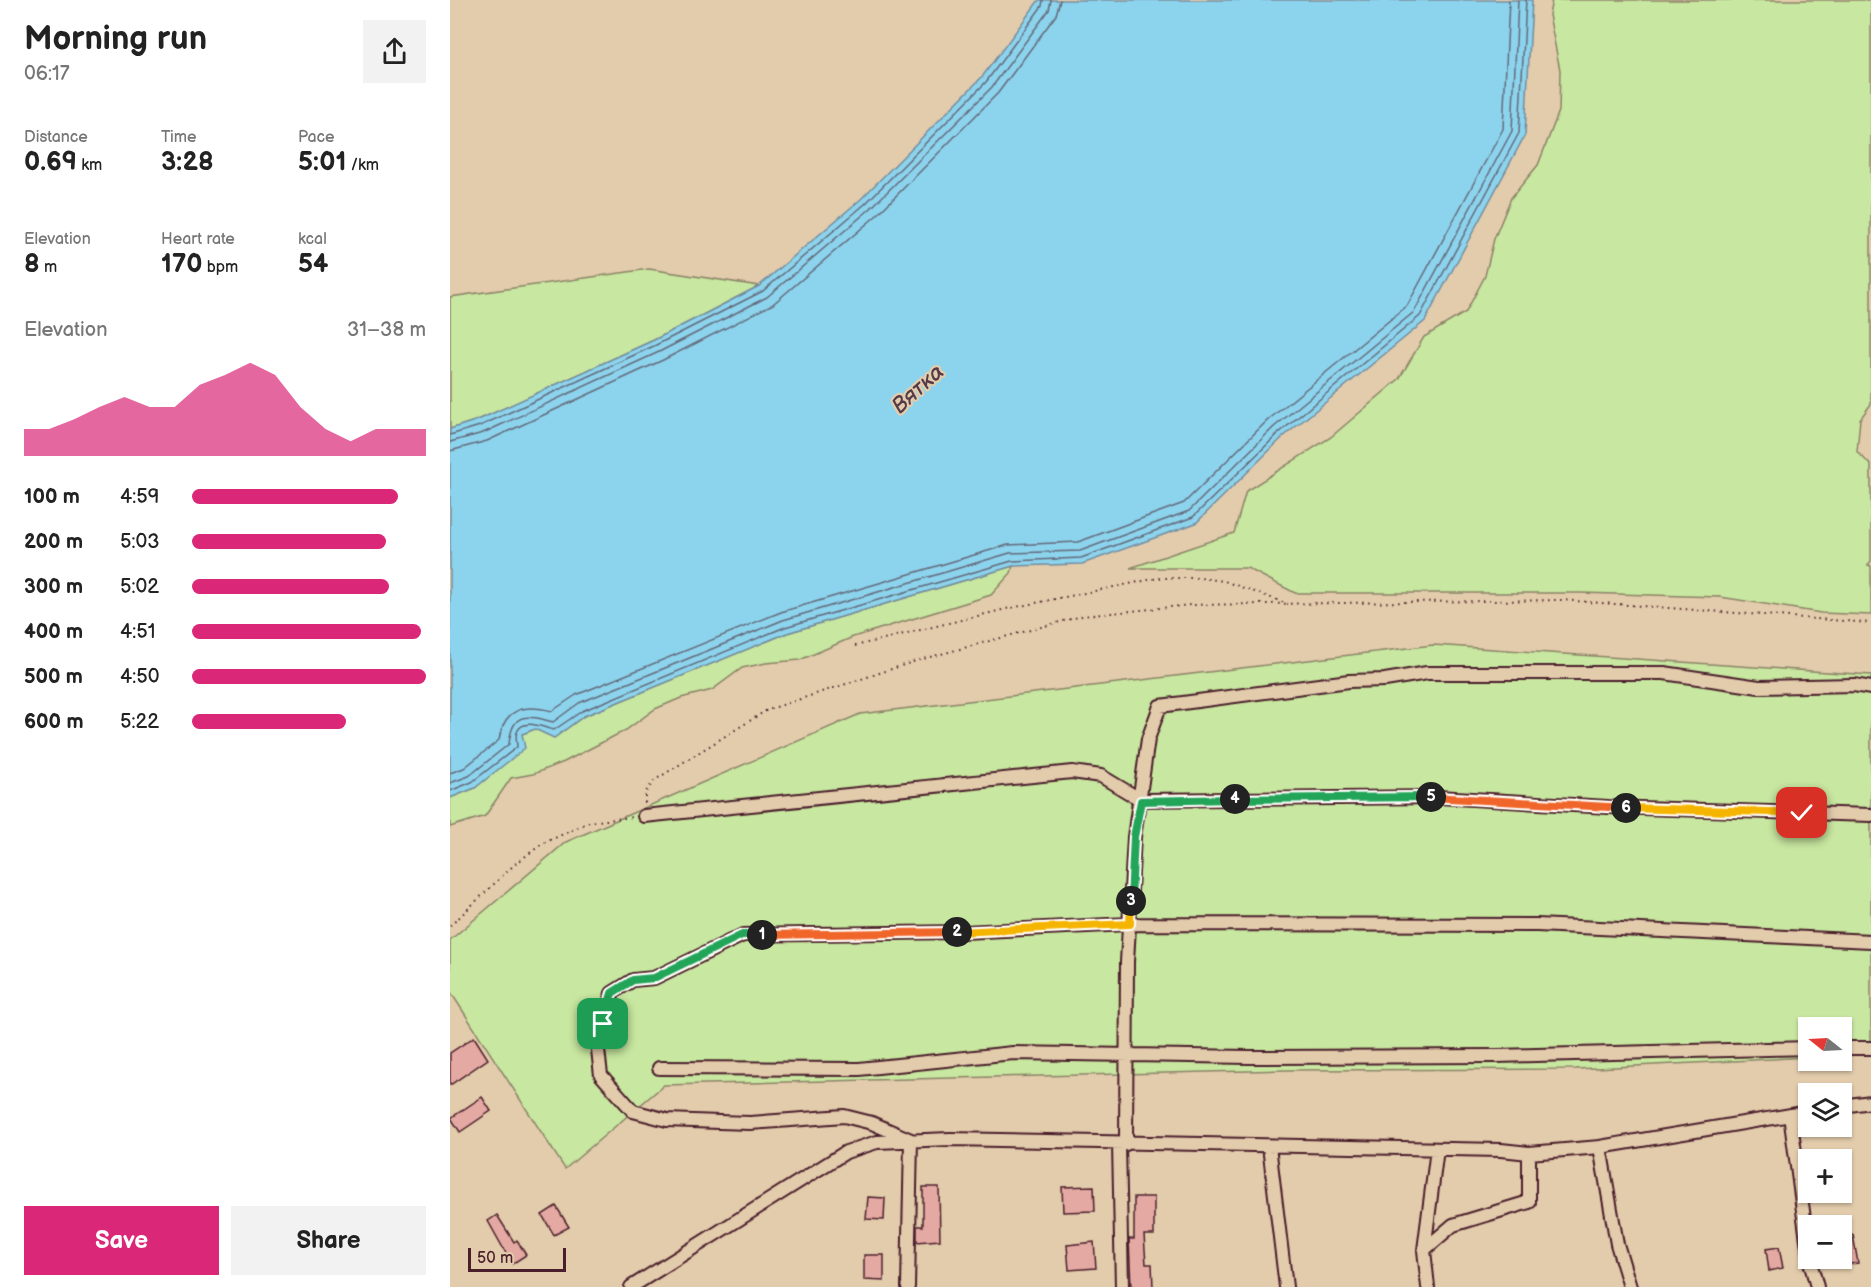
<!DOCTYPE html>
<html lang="en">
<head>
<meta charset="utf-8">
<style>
	:root { --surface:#fff; --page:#f2f2f2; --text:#222; --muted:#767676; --accent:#db2777 }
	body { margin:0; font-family:"Balsamiq Sans",sans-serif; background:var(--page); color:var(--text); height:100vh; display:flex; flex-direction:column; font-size:22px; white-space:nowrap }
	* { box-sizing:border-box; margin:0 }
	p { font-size:20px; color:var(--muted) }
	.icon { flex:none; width:33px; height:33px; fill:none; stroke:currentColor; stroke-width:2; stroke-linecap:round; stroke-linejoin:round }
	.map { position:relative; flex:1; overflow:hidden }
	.side { display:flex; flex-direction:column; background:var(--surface); width:450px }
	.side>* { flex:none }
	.needle { width:39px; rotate:288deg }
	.buttons { position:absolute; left:1348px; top:1017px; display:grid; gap:12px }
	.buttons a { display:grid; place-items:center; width:54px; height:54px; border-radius:0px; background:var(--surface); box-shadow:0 2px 4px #0004; font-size:30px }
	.scale { position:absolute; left:18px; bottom:15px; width:98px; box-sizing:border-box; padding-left:6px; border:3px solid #4a1f2b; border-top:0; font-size:16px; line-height:21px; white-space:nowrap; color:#4a1f2b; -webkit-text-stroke:4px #e3ccac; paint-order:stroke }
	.pin { position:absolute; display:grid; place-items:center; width:51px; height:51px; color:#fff; margin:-26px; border-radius:12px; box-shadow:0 3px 9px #0006 }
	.km { position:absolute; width:30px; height:30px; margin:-15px; border-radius:50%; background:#222; color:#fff; font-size:16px; line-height:30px; text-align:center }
	.round { display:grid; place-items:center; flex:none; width:63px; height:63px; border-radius:0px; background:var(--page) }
	.headline { display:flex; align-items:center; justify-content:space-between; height:102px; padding:0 24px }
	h1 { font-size:33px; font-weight:600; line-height:45px }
	.stats { display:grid; grid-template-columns:repeat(3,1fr); gap:9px; height:102px; padding:6px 24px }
	.stats div { display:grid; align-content:center }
	.stats b { font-size:26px; font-weight:600 }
	.stats small { font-size:16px; font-weight:400 }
	.stats p { font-size:16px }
	.chart { height:168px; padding:12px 24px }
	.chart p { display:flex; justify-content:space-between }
	.chart svg { width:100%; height:108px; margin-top:6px; fill:var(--accent); opacity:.7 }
	.button { display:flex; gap:12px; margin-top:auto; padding:12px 24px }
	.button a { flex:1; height:69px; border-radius:0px; background:var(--accent); color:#fff; font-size:24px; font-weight:600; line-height:69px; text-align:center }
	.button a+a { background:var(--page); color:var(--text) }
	ul { padding:0 24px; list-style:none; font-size:20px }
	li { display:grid; grid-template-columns:96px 72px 1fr; align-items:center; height:45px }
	li i { height:15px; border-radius:8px; background:var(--accent) }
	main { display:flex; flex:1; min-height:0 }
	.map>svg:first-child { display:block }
	.green { fill:#c8e7a0; stroke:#898366; stroke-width:1.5 }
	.water { fill:#8cd4ed; stroke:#728c9f; stroke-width:1.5 }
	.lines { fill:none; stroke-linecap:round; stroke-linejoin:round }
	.shore { stroke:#646779; stroke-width:1.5 }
	.building { fill:#e4a9a2; stroke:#4a1f2b; stroke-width:1.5 }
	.minor-casing { stroke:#4a1f2b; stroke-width:16 }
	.path { stroke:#4a1f2b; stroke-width:2; stroke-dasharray:1.5 4.5; stroke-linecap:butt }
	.minor { stroke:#e3ccac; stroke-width:12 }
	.split-1-casing { stroke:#fff; stroke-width:12 }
	.split-2-casing { stroke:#fff; stroke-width:12 }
	.split-3-casing { stroke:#fff; stroke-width:12 }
	.split-4-casing { stroke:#fff; stroke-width:12 }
	.split-5-casing { stroke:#fff; stroke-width:12 }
	.split-6-casing { stroke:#fff; stroke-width:12 }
	.split-7-casing { stroke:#fff; stroke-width:12 }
	.split-1 { stroke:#22a559; stroke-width:8 }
	.split-2 { stroke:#f0652b; stroke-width:8 }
	.split-3 { stroke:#f5b400; stroke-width:8 }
	.split-4 { stroke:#22a559; stroke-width:8 }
	.split-5 { stroke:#22a559; stroke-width:8 }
	.split-6 { stroke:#f0652b; stroke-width:8 }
	.split-7 { stroke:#f5b400; stroke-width:8 }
	.labels { text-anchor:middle; stroke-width:4.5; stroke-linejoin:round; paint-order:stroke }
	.water-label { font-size:22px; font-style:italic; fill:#543a48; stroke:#e3ccac }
</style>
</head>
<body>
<main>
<section class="side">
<div class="headline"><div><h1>Morning run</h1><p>06:17</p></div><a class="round"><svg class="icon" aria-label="share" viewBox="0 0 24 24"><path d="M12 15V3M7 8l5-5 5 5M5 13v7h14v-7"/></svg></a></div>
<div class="stats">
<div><p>Distance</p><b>0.69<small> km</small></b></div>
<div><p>Time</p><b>3:28</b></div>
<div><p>Pace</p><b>5:01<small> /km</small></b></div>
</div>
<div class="stats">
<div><p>Elevation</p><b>8<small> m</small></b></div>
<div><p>Heart rate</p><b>170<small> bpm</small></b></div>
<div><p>kcal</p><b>54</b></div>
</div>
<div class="chart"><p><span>Elevation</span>31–38 m</p>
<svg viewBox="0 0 160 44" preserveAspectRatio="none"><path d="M0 44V33L10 33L20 29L30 24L40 20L50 24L60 24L70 15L80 11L90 6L100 11L110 24L120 33L130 38L140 33L150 33L160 33V44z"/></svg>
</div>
<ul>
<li><b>100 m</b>4:59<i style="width:88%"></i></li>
<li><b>200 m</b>5:03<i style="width:83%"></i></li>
<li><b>300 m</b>5:02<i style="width:84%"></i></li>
<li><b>400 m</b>4:51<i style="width:98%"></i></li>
<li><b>500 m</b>4:50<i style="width:100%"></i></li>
<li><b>600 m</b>5:22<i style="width:66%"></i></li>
</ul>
<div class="button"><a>Save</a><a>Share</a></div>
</section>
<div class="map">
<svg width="1421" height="1287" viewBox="0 0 1421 1287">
	<rect width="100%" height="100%" fill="#e3ccac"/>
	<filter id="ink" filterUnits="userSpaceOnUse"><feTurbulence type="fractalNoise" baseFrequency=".0167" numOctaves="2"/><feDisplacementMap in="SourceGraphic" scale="12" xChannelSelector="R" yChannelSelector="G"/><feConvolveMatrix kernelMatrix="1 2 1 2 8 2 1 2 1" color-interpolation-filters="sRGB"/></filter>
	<g filter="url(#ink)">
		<path class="green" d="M 1102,0 L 1421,0 L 1421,404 L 1410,419 L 1407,452 L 1421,465 L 1421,561 L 1418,565 L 1421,566 L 1421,615 L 1371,613 L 1270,597 L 1130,593 L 845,593 L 797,568 L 680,568 L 784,533 L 796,491 L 881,437 L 949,379 L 974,337 L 1016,312 L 1035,276 L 1044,239 L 1061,198 L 1088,165 L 1109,111 L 1110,70 L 1099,15 Z
			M 199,269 L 309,286 L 204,340 L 28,420 L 0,429 L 0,297 Z
			M 563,566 L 561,573 L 541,595 L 403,637 L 350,660 L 316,663 L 292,668 L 262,690 L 231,698 L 205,709 L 176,730 L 114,762 L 83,774 L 61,778 L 35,816 L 0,827 L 0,798 L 25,788 L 72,734 L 85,729 L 104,738 L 134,716 L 337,633 Z
			M 983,645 L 1421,675 L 1421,1053 L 1392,1055 L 1392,1028 L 1359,1028 L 1359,1057 L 1126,1069 L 836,1070 L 214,1085 L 115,1169 L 0,991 L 0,940 L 116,842 L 410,714 Z"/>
		<path class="water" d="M 589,0 L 1082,0 L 1075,135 L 975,321 L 833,437 L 746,523 L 632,564 L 563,566 L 337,633 L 134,716 L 104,738 L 85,729 L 72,734 L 75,748 L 25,788 L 0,798 L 0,429 L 28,420 L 204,340 L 309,286 L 411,199 L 532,77 Z"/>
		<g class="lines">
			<path class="shore" d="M 0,435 L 30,426 L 206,345 L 313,291 L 415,204 L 536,82 L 592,6 L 593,0
				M 0,442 L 33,433 L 209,352 L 317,297 L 420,209 L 542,87 L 599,10 L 601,0
				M 0,451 L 37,441 L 213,360 L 323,304 L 426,216 L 548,93 L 606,15 L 610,0
				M 0,773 L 14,768 L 49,740 C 54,708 74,704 102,711 L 126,695 L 331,612 L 558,545 L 628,542 L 734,503 L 818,420 L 957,306 L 1053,129 L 1059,0
				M 0,783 L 19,776 L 59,744 C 62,711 77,715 103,722 L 129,703 L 333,620 L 560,553 L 630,551 L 739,511 L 824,427 L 964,312 L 1062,131 L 1068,0
				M 0,791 L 22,782 L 67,747 C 67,743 65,736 67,732 C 73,717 94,728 104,730 L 132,711 L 335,627 L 562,561 L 631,558 L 743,517 L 829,433 L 970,316 L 1069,133 L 1076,0"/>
		</g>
		<path class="building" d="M 24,1037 L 38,1059 L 0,1085 L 0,1053 Z
			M 32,1097 L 41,1111 L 10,1132 L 1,1118 Z
			M 644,1186 L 645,1211 L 613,1212 L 612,1187 Z
			M 473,1187 L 489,1187 L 490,1240 L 467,1242 L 467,1226 L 473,1226 Z
			M 418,1197 L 435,1198 L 434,1220 L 416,1219 Z
			M 684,1197 L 704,1197 L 704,1235 L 694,1235 L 696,1264 L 702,1264 L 703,1287 L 681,1287 L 679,1239 L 684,1239 Z
			M 106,1206 L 119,1227 L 104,1235 L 92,1215 Z
			M 47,1215 L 64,1242 L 67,1240 L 76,1255 L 62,1264 L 38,1221 Z
			M 1403,1235 L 1408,1263 L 1392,1265 L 1392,1237 Z
			M 644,1242 L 646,1268 L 619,1270 L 617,1245 Z
			M 1329,1247 L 1333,1268 L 1319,1271 L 1316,1249 Z
			M 414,1255 L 434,1255 L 434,1281 L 414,1280 Z"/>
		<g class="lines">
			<defs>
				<path id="minor" d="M 194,816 L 622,772 L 651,776 L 691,800 L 988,797 L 1158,807 L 1421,815
					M 1392,1048 L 1421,1048
					M 209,1068 L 409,1069 L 563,1053 L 799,1057 L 1047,1056 L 1359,1048
					M 1392,1106 L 1421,1102
					M 1340,1115 L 1359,1255
					M 669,1144 L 672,1287
					M 676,1144 L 677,962 L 684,837 L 698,739 L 710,706 L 899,681 L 935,680 L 977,673 L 1214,673 L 1309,687 L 1404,685 L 1421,688
					M 819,1146 L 836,1287
					M 1150,1147 L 1167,1244 L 1180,1287
					M 974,1250 L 1003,1225 L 1079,1202 L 1079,1153
					M 1359,1258 L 1367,1287
					M 181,1287 L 396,1152 L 427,1142 L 500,1139 L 1051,1150 L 1079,1153 L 1150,1147 L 1359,1112
					M 458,1287 L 461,1140 L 422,1123 L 394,1116 L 300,1123 L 269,1122 L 217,1120 L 183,1111 L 151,1075 L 148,1050 L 162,993 L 183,980 L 204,978 L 293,935 L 514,932 L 679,924 L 1087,925 L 1421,941
					M 978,1287 L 974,1250 L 987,1149"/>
			</defs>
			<use href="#minor" class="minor-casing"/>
			<path class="path" d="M 405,646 L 556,609 L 708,578 L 750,578 L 774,581 L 838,604
				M 195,803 L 195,793 L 205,780 L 317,710 L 469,660 L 632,616 L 740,605 L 1111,600 L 1421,623
				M 0,926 L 65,864 L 92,844 L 139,822 L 183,817"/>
			<use href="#minor" class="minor"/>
		</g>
	</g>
	<g class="lines" filter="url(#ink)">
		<defs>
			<path id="split-1" d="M 153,1024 L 162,993 L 183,980 L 204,978 L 292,935 L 312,935"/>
			<path id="split-2" d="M 312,935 L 507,932"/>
			<path id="split-3" d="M 507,932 L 680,924 L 681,901"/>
			<path id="split-4" d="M 681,901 L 684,837 L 691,801 L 785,799"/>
			<path id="split-5" d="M 785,799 L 981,797"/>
			<path id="split-6" d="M 981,797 L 1176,808"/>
			<path id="split-7" d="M 1176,808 L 1352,813"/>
		</defs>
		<use href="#split-1" class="split-1-casing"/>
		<use href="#split-2" class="split-2-casing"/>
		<use href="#split-3" class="split-3-casing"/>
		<use href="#split-4" class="split-4-casing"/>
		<use href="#split-5" class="split-5-casing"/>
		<use href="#split-6" class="split-6-casing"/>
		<use href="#split-7" class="split-7-casing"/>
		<use href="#split-1" class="split-1"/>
		<use href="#split-2" class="split-2"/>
		<use href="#split-3" class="split-3"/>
		<use href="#split-4" class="split-4"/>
		<use href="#split-5" class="split-5"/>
		<use href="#split-6" class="split-6"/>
		<use href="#split-7" class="split-7"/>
	</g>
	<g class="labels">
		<g class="water-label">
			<text transform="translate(467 388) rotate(-42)" y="8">Вятка</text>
		</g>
	</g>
</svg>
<div class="buttons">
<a><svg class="needle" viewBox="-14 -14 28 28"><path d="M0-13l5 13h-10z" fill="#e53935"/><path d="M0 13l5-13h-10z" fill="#767676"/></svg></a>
<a><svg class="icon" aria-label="layers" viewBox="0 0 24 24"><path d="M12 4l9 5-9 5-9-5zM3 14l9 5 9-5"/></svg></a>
<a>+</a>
<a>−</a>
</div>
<div class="scale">50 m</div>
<div class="pin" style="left:153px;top:1024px;background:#1e9e55"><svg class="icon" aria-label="arrive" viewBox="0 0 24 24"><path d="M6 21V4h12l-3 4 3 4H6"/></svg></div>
<div class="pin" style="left:1352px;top:813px;background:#d93025"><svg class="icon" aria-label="check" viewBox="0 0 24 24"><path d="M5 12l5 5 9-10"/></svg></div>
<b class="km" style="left:312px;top:935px">1</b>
<b class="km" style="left:507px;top:932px">2</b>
<b class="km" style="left:681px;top:901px">3</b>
<b class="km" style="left:785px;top:799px">4</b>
<b class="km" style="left:981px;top:797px">5</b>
<b class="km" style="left:1176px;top:808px">6</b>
</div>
</main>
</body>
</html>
